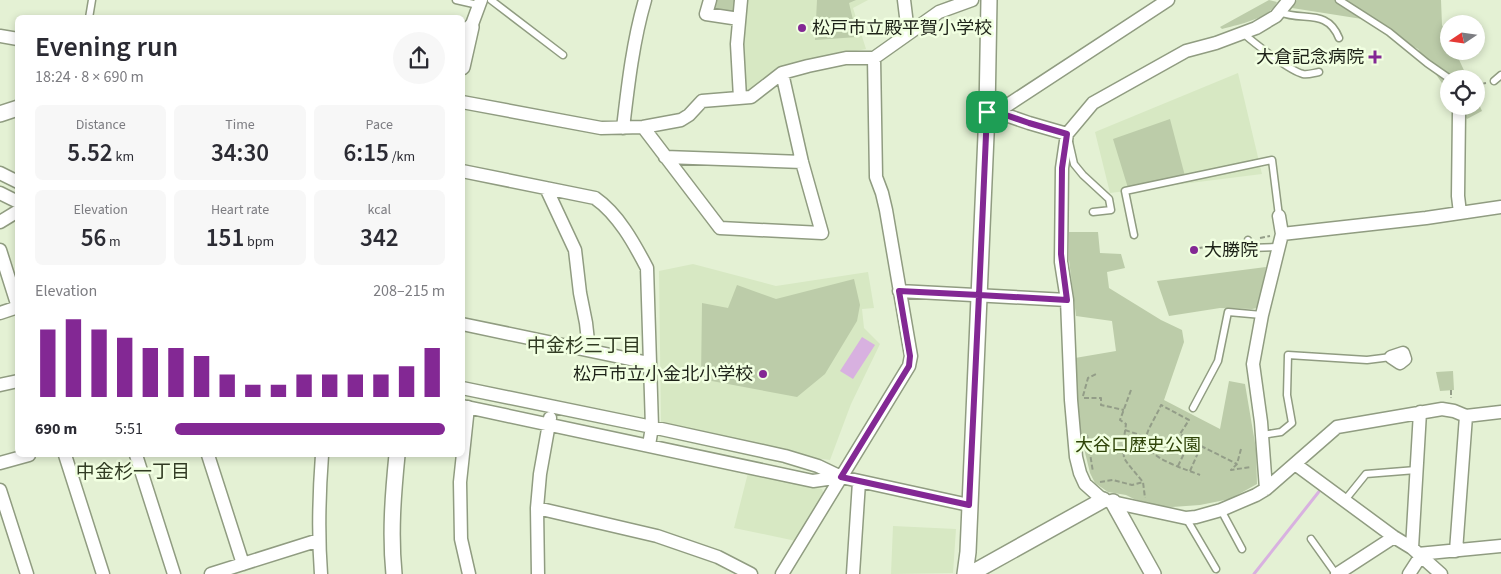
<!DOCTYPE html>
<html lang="en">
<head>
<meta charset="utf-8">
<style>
	:root { --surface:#fff; --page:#f7f7f7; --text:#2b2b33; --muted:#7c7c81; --accent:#832894 }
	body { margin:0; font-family:"Source Sans 3","Noto Sans JP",sans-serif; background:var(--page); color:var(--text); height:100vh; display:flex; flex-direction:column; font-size:19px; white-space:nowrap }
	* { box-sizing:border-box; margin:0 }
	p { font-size:16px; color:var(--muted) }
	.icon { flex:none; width:28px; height:28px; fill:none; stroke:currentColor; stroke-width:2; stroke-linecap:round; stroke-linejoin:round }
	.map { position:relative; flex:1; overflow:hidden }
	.panel { position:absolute; left:15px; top:15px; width:450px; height:442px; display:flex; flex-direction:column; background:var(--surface); border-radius:8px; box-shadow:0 2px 8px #0003 }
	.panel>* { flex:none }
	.needle { width:32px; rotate:257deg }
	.controls { position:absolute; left:1440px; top:15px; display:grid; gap:10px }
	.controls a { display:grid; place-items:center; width:45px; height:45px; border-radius:50%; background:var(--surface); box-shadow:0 2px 8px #0003; font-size:25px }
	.pin { position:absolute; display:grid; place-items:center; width:42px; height:42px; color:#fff; margin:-21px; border-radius:10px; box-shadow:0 2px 8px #0006 }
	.round { display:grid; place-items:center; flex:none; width:52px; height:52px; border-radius:26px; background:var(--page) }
	.overview { display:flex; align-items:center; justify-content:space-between; height:85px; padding:0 20px }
	h1 { font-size:28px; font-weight:600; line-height:38px }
	.figures { display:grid; grid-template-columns:repeat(3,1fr); gap:8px; height:85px; padding:5px 20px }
	.figures div { display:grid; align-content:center; border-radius:8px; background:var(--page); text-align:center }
	.figures b { font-size:25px; font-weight:600 }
	.figures small { font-size:14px; font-weight:400 }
	.figures p { font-size:14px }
	.chart { height:140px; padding:10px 20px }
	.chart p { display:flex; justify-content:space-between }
	.chart svg { width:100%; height:90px; margin-top:5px; stroke:var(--accent); stroke-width:6 }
	ul { padding:0 20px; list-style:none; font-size:16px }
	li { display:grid; grid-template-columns:80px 60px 1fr; align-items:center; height:38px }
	li i { height:12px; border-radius:6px; background:var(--accent) }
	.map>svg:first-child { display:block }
	.built { fill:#d7e8c3 }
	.green { fill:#bccca9 }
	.water { fill:#d8b1e0 }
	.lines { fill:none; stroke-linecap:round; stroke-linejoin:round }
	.stream { stroke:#d8b1e0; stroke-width:3 }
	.service-casing { stroke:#909c81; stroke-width:9 }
	.minor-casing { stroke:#909c81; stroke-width:15 }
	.tertiary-casing { stroke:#909c81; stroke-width:18 }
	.path { stroke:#939d88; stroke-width:2; stroke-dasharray:5 2.5; stroke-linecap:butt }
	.service { stroke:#fff; stroke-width:6 }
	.minor { stroke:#fff; stroke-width:12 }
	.tertiary { stroke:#fff; stroke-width:15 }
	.route-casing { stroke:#fff; stroke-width:10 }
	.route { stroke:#832894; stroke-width:6 }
	.poi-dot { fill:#832894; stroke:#f1ffe1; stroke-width:2 }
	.labels { text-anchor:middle; stroke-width:5; stroke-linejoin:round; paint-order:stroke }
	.poi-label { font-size:18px; fill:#1d2218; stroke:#f1ffe1; text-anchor:start }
	.park-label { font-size:18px; fill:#2f4409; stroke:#f1ffe1 }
	.neighbourhood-label { font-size:19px; fill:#323c24; stroke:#f1ffe1 }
</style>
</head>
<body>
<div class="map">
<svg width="1501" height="574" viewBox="0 0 1501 574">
	<rect width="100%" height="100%" fill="#e4f1d4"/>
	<path class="built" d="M 748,0 L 868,0 L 853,8 L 866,49 L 790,64 L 766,80 L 751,94 L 744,94 L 741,76 Z
		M 1238,73 L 1262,174 L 1110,193 L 1095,132 Z
		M 693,264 L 776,286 L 868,272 L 874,308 L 862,309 L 864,328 L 880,344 L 851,404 L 830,460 L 800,456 L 661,424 L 659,271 Z
		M 748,473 L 822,489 L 824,495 L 796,541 L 734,528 Z
		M 893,526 L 956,529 L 953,573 L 891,574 Z"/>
	<path class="green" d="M 715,0 L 738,0 L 736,13 L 714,11 Z
		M 817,0 L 856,0 L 849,3 L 857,37 L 815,40 Z
		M 1269,0 L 1277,2 C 1269,19 1239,24 1222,29 L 1220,27 Z
		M 1297,0 L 1441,0 L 1442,25 L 1449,39 L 1449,51 L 1455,51 L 1468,79 L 1449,79 L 1449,93 L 1418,49 L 1362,19 L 1292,8 Z
		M 1476,98 L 1482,111 L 1467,119 L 1458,106 L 1476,106 Z
		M 1170,119 L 1185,176 L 1128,188 L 1113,139 Z
		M 1069,232 L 1098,232 L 1100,253 L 1121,254 L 1125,268 L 1107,272 L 1109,288 L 1161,320 L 1182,330 L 1184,342 L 1164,400 L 1220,429 L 1229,381 L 1245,384 L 1256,449 L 1257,484 L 1230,499 L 1200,505 L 1172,507 L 1160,506 L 1134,499 L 1126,495 L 1108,492 L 1095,483 L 1090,473 L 1080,432 L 1075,358 L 1116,351 L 1112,321 L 1076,316 L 1069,260 Z
		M 1266,267 L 1258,308 L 1252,309 L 1220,308 L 1169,316 L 1157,281 Z
		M 854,279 L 860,305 L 857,321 L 825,374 L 797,397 L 701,379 L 702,303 L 728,308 L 737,285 L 776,299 Z
		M 1453,371 L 1454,390 L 1440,391 L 1436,372 Z"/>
	<path class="water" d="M 862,337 L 875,345 L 853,379 L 840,371 Z"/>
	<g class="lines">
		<path class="stream" d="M 1254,574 L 1321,489"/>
		<defs>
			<path id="service" d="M 456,0 L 478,5
				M 491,0 L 563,55
				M 1339,0 L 1389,32 L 1427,63 L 1450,79
				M 1280,12 C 1303,22 1327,8 1339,38
				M 89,18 L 92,0
				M 1243,33 C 1254,43 1290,71 1303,74 C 1308,75 1313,73 1319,72
				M 1494,81 L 1501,75
				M 1069,142 L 1074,164 L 1083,175 L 1109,199 L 1111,210 L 1093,212
				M 1134,235 L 1125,191 L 1272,160 L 1279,216
				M 1248,240 L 1249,248 L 1279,247
				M 1193,408 L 1218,361 L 1228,312 L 1262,315
				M 1262,435 L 1281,432 L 1292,423 L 1287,395 L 1288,355 L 1367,360 L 1391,357
				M 1345,500 L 1366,474 L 1416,470
				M 1221,510 L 1242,549
				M 1186,518 L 1216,569
				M 1311,539 L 1336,574"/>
			<path id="minor" d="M 710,0 L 706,14 L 739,19
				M 904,0 L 908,33
				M 1289,0 L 1276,16 L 1256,28 L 1216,43 L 1186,51 L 1093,103 L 1067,134 L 1062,168 L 1061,262 L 1067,300 L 1071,400 L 1076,457 L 1080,473 L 1085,484 L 1103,500 L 1186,518 L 1196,517 L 1221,510 L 1256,495 L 1266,489 L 1337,427 L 1442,409 L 1454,411 L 1466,416 L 1501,412
				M 462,31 L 471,27 L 481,0
				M 0,36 L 18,39
				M 740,98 L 737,44 L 741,0
				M 462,102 L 601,128 L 643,127 L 681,120 L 689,115 L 702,101 L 751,97 L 782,73 L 808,66 L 846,58 L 874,58 L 939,12 L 972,0
				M 987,112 L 997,112 L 1168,0
				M 997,112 L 1029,123 L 1067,134
				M 1459,113 L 1458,196 L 1460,213
				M 643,127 L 720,228 L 822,233 L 802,162 L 782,73
				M 623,128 C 628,85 633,41 645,0
				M 665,157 L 802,162
				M 462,171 L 595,198 C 618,214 634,243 647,268 L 652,427 L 649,445
				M 0,173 L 18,182
				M 546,188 L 575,250 L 580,293 L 586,323 L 589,350
				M 0,193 L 18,202
				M 0,222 L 18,211
				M 1282,234 L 1426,218 L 1501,207
				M 0,250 L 18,307
				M 899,291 L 1067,300
				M 0,313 L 18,307
				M 462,324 L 649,363
				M 1403,353 L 1405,359 L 1400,363 L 1391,357 Z
				M 0,385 L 18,381
				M 462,388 L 652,427 L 785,456 L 818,466 L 841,477 L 969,505
				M 462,406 L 813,481 L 841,477
				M 468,407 L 460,482 L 461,539 L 469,574
				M 65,455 L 103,574
				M 136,455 L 174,574
				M 208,455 L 243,564
				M 0,463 L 29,455
				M 1295,464 L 1394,537 L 1412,548 L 1441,574
				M 1266,489 L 1261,422 L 1253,364 L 1262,315 L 1282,234 L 1279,216
				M 0,490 L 27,574
				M 537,508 L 657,536 L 718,557 L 751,574
				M 1412,548 L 1420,412
				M 1456,551 L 1466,416
				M 1418,554 L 1501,546
				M 211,574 L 319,540
				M 321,574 C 318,534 319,495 322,455
				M 538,574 L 537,508 L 540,474 L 550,418
				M 782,574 L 909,366 L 911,356 L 886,210 L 882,193 L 876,177 L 874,58
				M 853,574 L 859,482
				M 1337,574 L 1394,537
				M 1409,574 L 1420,557"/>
			<path id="tertiary" d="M 462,67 L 471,27
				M 0,114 L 18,108
				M 1113,502 L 1153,574
				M 394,574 C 390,534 393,495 397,455
				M 965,574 L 968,552 L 987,112 L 989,0
				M 970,574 L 1103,500"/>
		</defs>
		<use href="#service" class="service-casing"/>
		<use href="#minor" class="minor-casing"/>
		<use href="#tertiary" class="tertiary-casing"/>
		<path class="path" d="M 1476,85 L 1486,83
			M 1260,238 L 1270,236
			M 1199,248 L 1240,241
			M 1131,390 L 1120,420 L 1126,424 L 1123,446 L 1124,458 L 1128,464 L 1143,482 L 1145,498
			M 1451,390 L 1451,398
			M 1083,396 L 1088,378 L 1096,374
			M 1084,398 L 1101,398 L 1101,405 L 1124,410
			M 1125,430 L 1146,437
			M 1087,435 L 1093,472
			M 1201,446 L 1237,464
			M 1241,449 L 1237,464 L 1231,470 L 1251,467
			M 1178,466 L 1190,441
			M 1190,471 L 1201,446 L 1180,434 L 1189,420 L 1161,405 C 1157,415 1149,426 1146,437 C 1141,457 1186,469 1200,475
			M 1100,482 L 1113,480 L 1132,485 L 1143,482"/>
		<use href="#service" class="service"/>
		<use href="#minor" class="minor"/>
		<use href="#tertiary" class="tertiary"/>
	</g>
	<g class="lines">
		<defs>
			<path id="route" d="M 987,112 L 979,295 L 899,291 L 910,356 L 909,366 L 841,477 L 969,505 L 979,295 L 1067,300 L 1061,254 L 1062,168 L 1067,134 L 1029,123 L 997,112 L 987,112"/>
		</defs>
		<use href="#route" class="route-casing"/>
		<use href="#route" class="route"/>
	</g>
	<g class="poi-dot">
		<circle cx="802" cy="28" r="5"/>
		<path d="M1372.5 49.5h5v5h5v5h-5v5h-5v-5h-5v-5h5z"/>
		<circle cx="1194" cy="250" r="5"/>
		<circle cx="763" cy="374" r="5"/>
	</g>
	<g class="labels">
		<g class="poi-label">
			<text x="812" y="34">松戸市立殿平賀小学校</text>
			<text x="1364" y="63" text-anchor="end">大倉記念病院</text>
			<text x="1204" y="256">大勝院</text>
			<text x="753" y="380" text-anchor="end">松戸市立小金北小学校</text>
		</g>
		<g class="park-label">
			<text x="1138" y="451">大谷口歴史公園</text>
		</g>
		<g class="neighbourhood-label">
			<text x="584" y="352">中金杉三丁目</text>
			<text x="133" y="478">中金杉一丁目</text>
		</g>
	</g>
</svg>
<div class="controls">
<a><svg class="needle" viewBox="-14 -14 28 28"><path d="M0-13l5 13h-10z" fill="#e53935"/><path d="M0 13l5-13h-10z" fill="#7c7c81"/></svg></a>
<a><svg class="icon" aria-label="locate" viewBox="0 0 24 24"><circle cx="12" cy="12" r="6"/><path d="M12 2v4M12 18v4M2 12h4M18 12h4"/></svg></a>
</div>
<div class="pin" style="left:987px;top:112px;background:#1e9e55"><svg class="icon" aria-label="arrive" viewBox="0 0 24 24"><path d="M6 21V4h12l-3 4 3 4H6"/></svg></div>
<section class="panel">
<div class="overview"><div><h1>Evening run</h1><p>18:24 · 8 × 690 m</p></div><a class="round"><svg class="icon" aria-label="share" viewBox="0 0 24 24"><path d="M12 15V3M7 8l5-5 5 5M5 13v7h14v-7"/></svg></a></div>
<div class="figures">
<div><p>Distance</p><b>5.52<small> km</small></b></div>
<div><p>Time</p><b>34:30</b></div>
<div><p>Pace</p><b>6:15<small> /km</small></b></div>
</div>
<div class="figures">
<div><p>Elevation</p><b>56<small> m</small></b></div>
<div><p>Heart rate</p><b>151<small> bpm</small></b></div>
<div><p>kcal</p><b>342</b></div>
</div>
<div class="chart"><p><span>Elevation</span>208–215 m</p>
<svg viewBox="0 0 160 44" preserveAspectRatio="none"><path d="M5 44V11M15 44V6M25 44V11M35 44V15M45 44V20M55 44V20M65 44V24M75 44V33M85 44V38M95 44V38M105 44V33M115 44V33M125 44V33M135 44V33M145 44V29M155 44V20"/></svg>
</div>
<ul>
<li><b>690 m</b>5:51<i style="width:100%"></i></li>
</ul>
</section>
</div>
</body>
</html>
